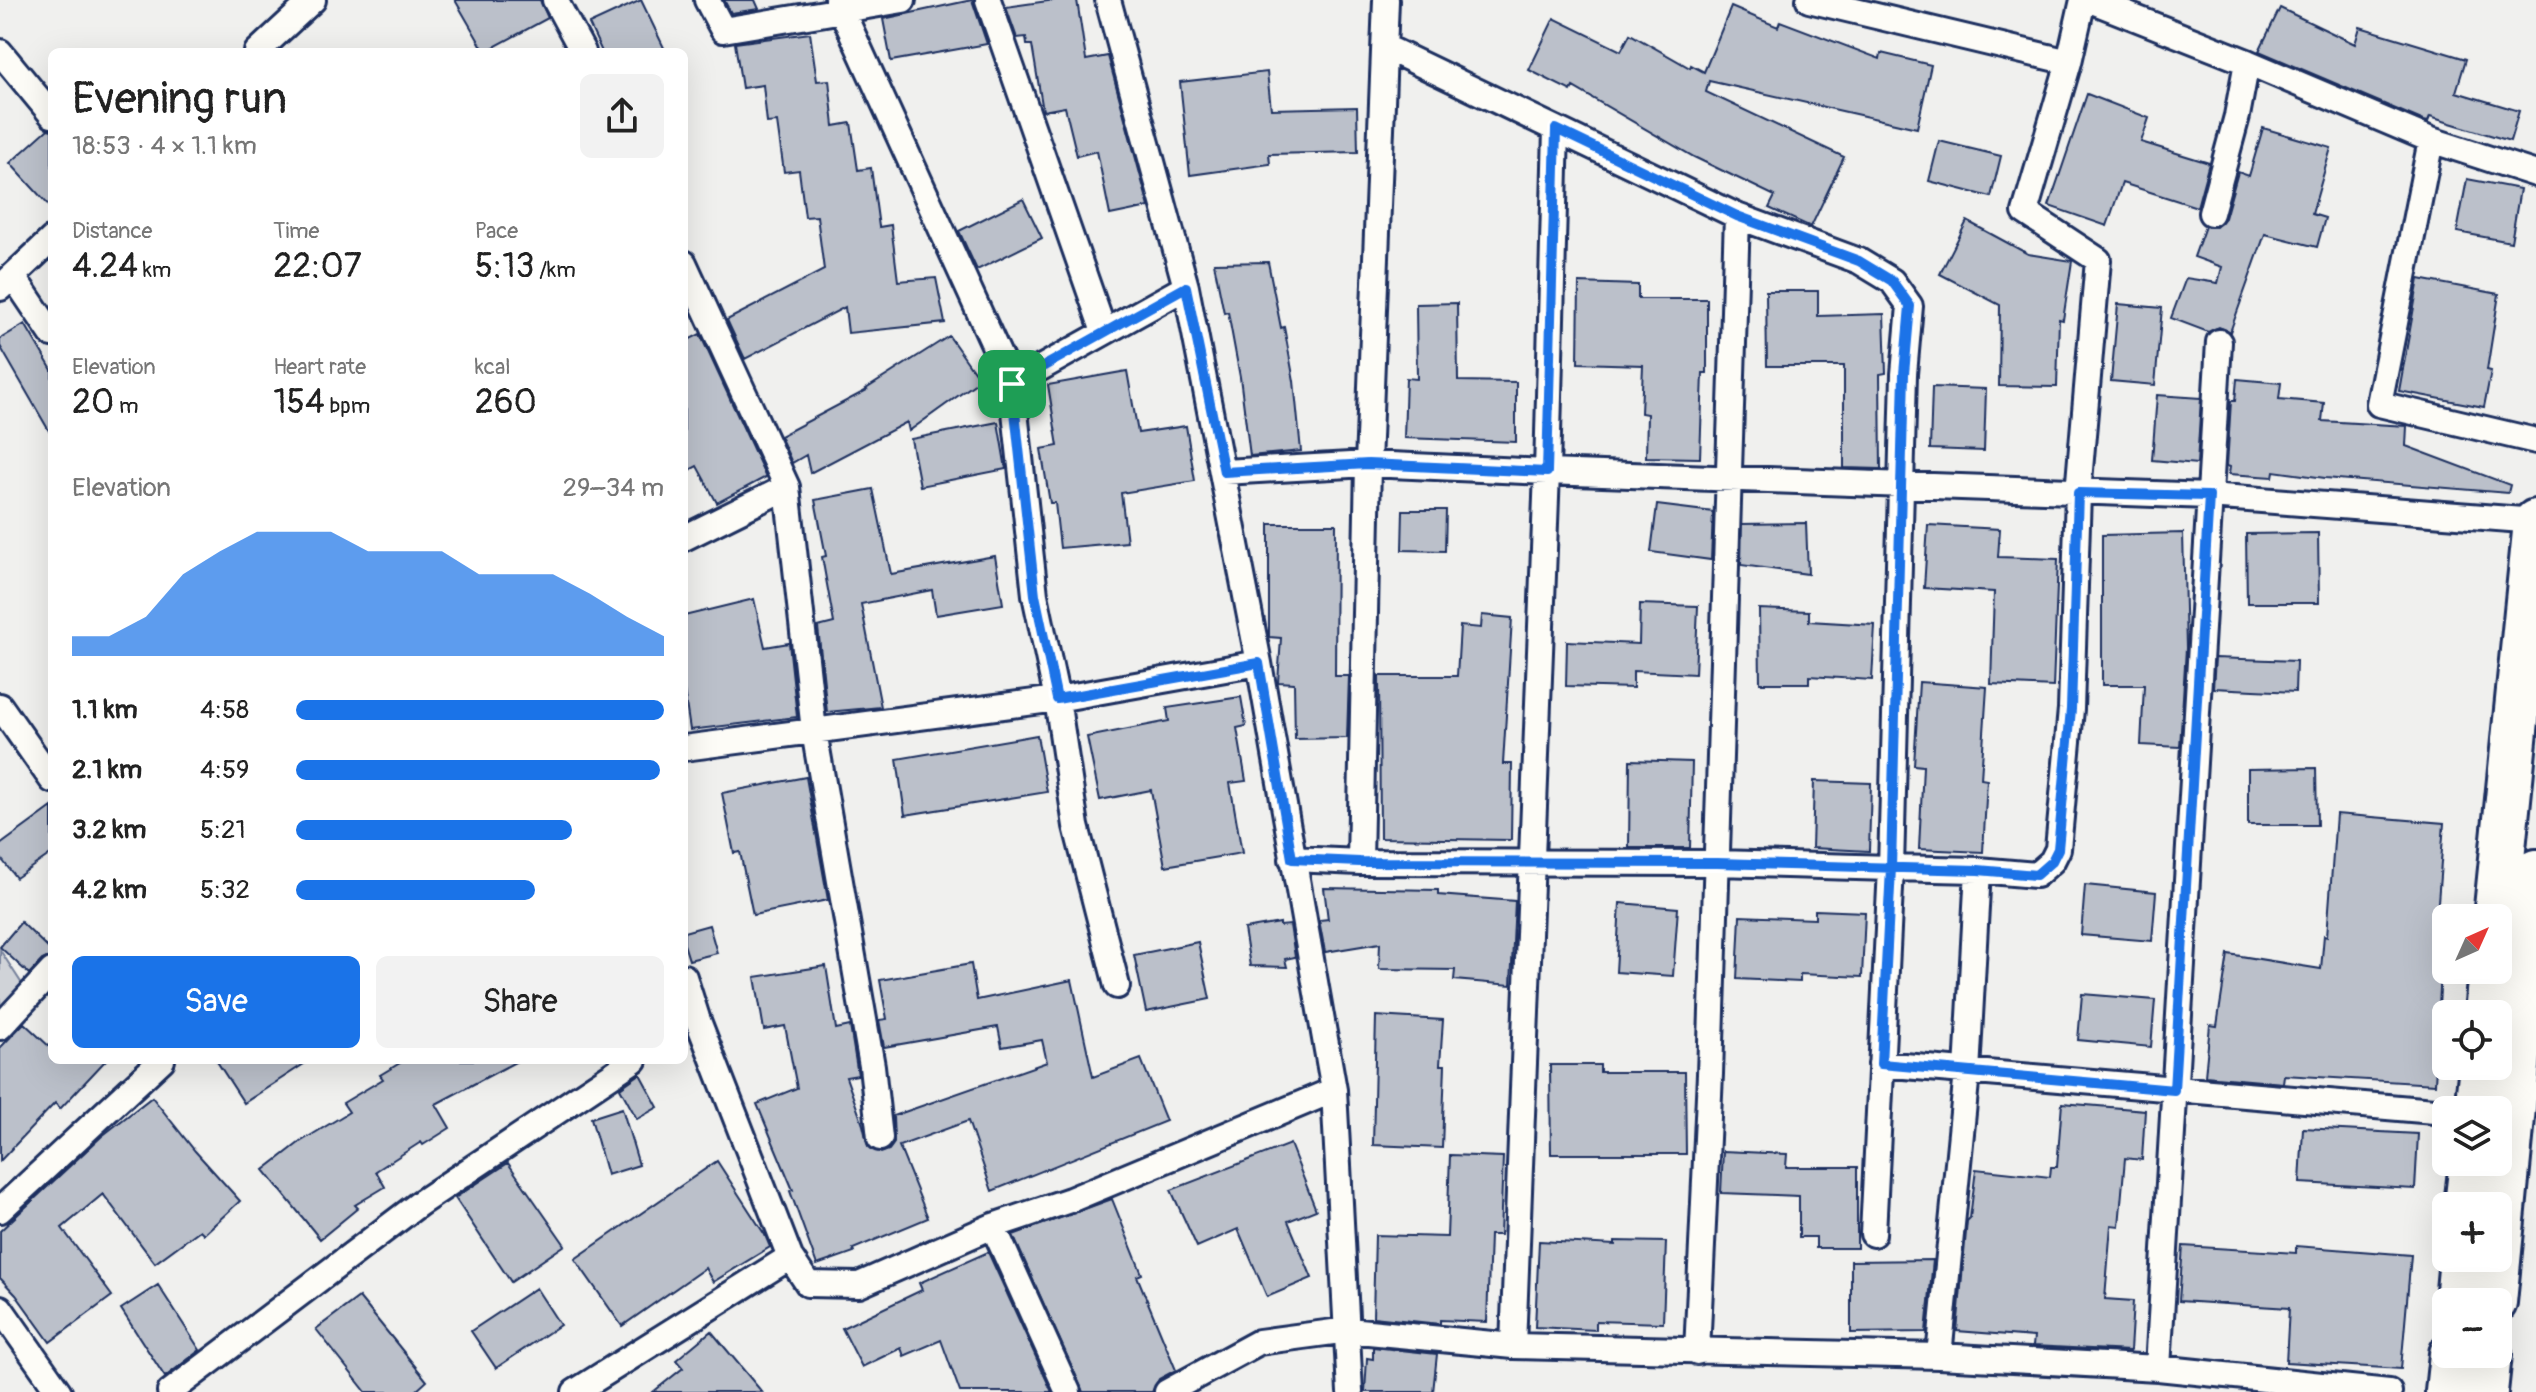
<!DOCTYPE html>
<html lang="en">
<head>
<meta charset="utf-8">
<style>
	:root { --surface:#fff; --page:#f2f2f2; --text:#222; --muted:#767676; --accent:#1a73e8 }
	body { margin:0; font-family:Pangolin,sans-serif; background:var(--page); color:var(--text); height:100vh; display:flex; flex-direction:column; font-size:30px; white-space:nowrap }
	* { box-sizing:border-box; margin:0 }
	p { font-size:26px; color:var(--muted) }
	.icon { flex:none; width:44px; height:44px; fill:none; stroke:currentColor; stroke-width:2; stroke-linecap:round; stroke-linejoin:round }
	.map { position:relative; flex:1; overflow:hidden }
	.side { position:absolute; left:48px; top:48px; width:640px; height:1016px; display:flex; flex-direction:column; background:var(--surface); border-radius:12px; box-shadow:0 8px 32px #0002 }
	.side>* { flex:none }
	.needle { width:52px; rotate:45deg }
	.buttons { position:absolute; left:2432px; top:904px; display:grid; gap:16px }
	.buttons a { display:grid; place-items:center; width:80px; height:80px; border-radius:12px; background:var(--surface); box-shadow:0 8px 32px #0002; font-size:40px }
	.pin { position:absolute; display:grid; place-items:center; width:68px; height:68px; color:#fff; margin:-34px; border-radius:16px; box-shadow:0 4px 12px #0006 }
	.round { display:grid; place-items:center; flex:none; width:84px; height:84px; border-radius:12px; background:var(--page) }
	.overview { display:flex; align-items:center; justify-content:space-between; height:136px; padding:0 24px }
	h1 { font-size:44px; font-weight:600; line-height:60px }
	.figures { display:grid; grid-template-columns:repeat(3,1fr); gap:12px; height:136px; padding:8px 24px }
	.figures div { display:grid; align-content:center }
	.figures b { font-size:34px; font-weight:600 }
	.figures small { font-size:22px; font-weight:400 }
	.figures p { font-size:22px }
	.chart { height:224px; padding:16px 24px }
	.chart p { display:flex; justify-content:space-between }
	.chart svg { width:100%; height:144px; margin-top:8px; fill:var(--accent); opacity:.7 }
	.button { display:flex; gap:16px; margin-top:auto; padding:16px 24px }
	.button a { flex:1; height:92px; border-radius:12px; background:var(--accent); color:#fff; font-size:32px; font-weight:600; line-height:92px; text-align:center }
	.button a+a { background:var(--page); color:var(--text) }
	ul { padding:0 24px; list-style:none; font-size:26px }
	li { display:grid; grid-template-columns:128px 96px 1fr; align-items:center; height:60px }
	li i { height:20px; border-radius:10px; background:var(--accent) }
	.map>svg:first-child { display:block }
	.green { fill:#d0d3d8; stroke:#76819b; stroke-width:2 }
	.building { fill:#bbc0ca; stroke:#1b2f5e; stroke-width:2 }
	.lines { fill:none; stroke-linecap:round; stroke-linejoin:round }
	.street-casing { stroke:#1b2f5e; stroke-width:30 }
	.highway-casing { stroke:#1b2f5e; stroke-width:50 }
	.street { stroke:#fdfcf7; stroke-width:24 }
	.highway { stroke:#fdfcf7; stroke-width:44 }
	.route-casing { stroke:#fff; stroke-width:16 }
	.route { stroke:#1a73e8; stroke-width:10 }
</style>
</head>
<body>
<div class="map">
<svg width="2536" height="1392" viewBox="0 0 2536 1392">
	<rect width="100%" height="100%" fill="#f0f0ee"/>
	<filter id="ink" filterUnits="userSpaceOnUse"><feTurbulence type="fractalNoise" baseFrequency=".0125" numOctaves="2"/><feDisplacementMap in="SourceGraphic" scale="16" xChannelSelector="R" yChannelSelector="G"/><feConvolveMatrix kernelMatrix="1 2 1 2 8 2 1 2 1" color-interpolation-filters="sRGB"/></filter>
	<g filter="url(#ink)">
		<path class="green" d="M 0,950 L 22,984 L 0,1007 Z"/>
		<path class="building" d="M 455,0 L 540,0 L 548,18 L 485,52 Z
			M 641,0 L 666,52 L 602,52 L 589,24 Z
			M 724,0 L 755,0 L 759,9 L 731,13 Z
			M 972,0 L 987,44 L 891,61 L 883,19 Z
			M 1055,0 L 1077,0 L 1086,60 L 1108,56 L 1149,207 L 1110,215 L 1097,151 L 1077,156 L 1065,107 L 1043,111 L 1032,45 L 1027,45 L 1026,37 L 1017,38 L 1006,7 Z
			M 1731,7 L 1778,27 L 1780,21 L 1880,59 L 1881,53 L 1931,65 L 1917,128 L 1709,81 L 1706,92 L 1844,157 L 1811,227 L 1769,208 L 1775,196 L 1694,157 L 1573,87 L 1571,91 L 1529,70 L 1554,18 L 1621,51 L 1630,34 L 1690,68 L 1691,65 L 1704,72 Z
			M 2280,8 L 2355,44 L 2360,27 L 2466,59 L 2456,92 L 2519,111 L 2510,141 L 2430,117 L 2428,122 L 2424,121 L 2259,51 Z
			M 810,33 L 817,81 L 829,80 L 834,126 L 851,123 L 858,170 L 871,168 L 879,227 L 891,225 L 898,281 L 936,278 L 945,323 L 848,333 L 845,307 L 745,359 L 727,320 L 824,270 L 817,216 L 805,217 L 799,170 L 784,172 L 777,122 L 767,123 L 763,85 L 742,88 L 735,43 Z
			M 1267,72 L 1271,109 L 1357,107 L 1358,152 L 1269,154 L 1270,164 L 1190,175 L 1180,82 Z
			M 2087,94 L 2149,118 L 2141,142 L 2209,163 L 2197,207 L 2122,183 L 2107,226 L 2049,206 Z
			M 2263,128 L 2331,148 L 2312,214 L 2325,218 L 2317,247 L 2265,234 L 2230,332 L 2219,327 L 2208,332 L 2171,318 L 2186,278 L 2218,283 L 2222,267 L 2194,257 L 2205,226 L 2216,227 L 2225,218 L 2238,172 L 2249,176 Z
			M 48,129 L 52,130 L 52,209 L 10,163 Z
			M 1939,141 L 2001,156 L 1991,197 L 1929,181 Z
			M 2467,179 L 2520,189 L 2511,242 L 2457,232 Z
			M 1023,199 L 1042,238 L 977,270 L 959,231 Z
			M 1967,221 L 2028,254 L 2072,261 L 2063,320 L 2059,319 L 2057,387 L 1999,386 L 2000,305 L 1940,274 Z
			M 1268,262 L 1281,328 L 1284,327 L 1294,381 L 1301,451 L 1250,456 L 1240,377 L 1228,312 L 1224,313 L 1214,263 Z
			M 2419,279 L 2499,294 L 2487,370 L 2491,371 L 2484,407 L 2399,391 Z
			M 1579,283 L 1638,285 L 1638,299 L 1707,299 L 1707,373 L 1703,373 L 1700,458 L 1646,457 L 1647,414 L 1641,413 L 1643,365 L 1578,363 Z
			M 1766,291 L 1818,291 L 1818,316 L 1884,314 L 1886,373 L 1880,374 L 1881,469 L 1844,468 L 1844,366 L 1767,366 Z
			M 1457,303 L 1458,381 L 1516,382 L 1516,442 L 1404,438 L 1406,378 L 1417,379 L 1416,304 Z
			M 2118,304 L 2162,308 L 2155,385 L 2111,381 Z
			M 25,324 L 52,370 L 52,436 L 0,346 L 0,339 Z
			M 700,334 L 766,477 L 717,503 L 697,466 L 684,473 L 684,342 Z
			M 949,336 L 980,380 L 909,431 L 907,422 L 810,473 L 806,455 L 792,463 L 780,436 L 867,390 L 866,389 Z
			M 1127,371 L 1138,433 L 1186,426 L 1195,481 L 1121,493 L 1127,542 L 1060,548 L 1055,503 L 1050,503 L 1041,449 L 1058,446 L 1048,385 Z
			M 2237,379 L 2281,383 L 2279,399 L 2324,403 L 2322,421 L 2407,426 L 2406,446 L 2510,485 L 2508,493 L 2325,478 L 2274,471 L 2273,477 L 2229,474 L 2230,467 L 2227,466 L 2231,401 L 2235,401 Z
			M 1932,387 L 1986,389 L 1984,451 L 1930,449 Z
			M 2157,395 L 2201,398 L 2197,464 L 2152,460 Z
			M 998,422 L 1006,469 L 920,486 L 911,439 Z
			M 873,489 L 891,574 L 995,556 L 1003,604 L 936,615 L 932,590 L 861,604 L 881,707 L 827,712 L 818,627 L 834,623 L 822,557 L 826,556 L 815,500 Z
			M 1657,505 L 1713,512 L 1711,560 L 1651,552 Z
			M 1403,510 L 1446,510 L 1445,551 L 1402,550 Z
			M 1806,523 L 1808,574 L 1741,565 L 1742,524 Z
			M 1269,524 L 1336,524 L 1335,676 L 1349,676 L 1347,738 L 1295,739 L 1294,683 L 1278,682 L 1281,638 L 1269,637 Z
			M 1928,525 L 2000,529 L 1998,557 L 2058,559 L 2053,687 L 1991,684 L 1994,592 L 1924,588 Z
			M 2183,533 L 2186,648 L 2180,747 L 2141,745 L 2144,685 L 2102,685 L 2102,535 Z
			M 2318,533 L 2319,603 L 2247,603 L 2246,534 Z
			M 754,599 L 765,647 L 789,643 L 797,717 L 690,730 L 684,690 L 684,616 Z
			M 1640,604 L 1698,606 L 1695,674 L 1633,671 L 1633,688 L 1566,686 L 1567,641 L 1639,644 Z
			M 1759,609 L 1809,611 L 1809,621 L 1875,625 L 1872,680 L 1809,676 L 1809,683 L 1760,683 Z
			M 1482,615 L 1512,618 L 1503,764 L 1512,764 L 1511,840 L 1380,838 L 1379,676 L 1457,676 L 1460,626 L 1481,628 Z
			M 2215,658 L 2296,661 L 2295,692 L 2213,688 Z
			M 1919,682 L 1987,687 L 1981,779 L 1987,780 L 1983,852 L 1919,849 L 1923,766 L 1914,765 Z
			M 1241,697 L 1246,726 L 1237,728 L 1246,781 L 1230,783 L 1242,853 L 1165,866 L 1151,790 L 1100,800 L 1087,737 L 1169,721 L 1167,708 Z
			M 1037,735 L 1047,792 L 905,815 L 897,759 Z
			M 1630,760 L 1692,762 L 1690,848 L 1629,848 Z
			M 2316,768 L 2317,825 L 2248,825 L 2248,769 Z
			M 806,777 L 828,900 L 753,915 L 740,852 L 734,853 L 722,793 Z
			M 1814,781 L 1871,783 L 1869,851 L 1812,848 Z
			M 52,807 L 52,853 L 16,878 L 0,857 L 0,845 Z
			M 2336,814 L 2444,823 L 2433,968 L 2441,969 L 2435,1084 L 2284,1075 L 2283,1083 L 2205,1076 L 2210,1025 L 2217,1026 L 2228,954 L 2321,969 L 2324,935 L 2327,936 Z
			M 2085,885 L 2156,892 L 2152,941 L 2081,935 Z
			M 1324,888 L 1438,890 L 1438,895 L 1515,901 L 1511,985 L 1454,980 L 1455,970 L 1379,969 L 1380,943 L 1325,952 L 1319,920 L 1328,919 Z
			M 1620,903 L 1678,908 L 1673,976 L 1616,972 Z
			M 1815,910 L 1865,912 L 1862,977 L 1800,974 L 1800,982 L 1737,979 L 1740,916 L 1815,919 Z
			M 21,922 L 52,952 L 52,956 L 42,960 L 29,974 L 0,947 Z
			M 1280,923 L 1280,926 L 1290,925 L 1295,957 L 1285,959 L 1287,967 L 1250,966 L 1244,929 Z
			M 709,925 L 717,953 L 689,960 L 684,944 L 684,932 Z
			M 1198,942 L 1210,999 L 1146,1012 L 1134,955 Z
			M 971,964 L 977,1000 L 1072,980 L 1093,1077 L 1141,1059 L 1166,1121 L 992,1191 L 968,1121 L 899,1146 L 928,1218 L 853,1249 L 854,1252 L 817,1265 L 790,1191 L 793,1190 L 757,1104 L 797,1088 L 785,1026 L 764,1030 L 755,977 L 826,966 L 836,1029 L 850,1026 L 858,1075 L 846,1077 L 863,1125 L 868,1146 L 881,1153 L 889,1150 L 894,1143 L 893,1116 L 1047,1062 L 1042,1040 L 1002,1047 L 998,1027 L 884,1047 L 879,1020 L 887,1019 L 880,980 Z
			M 2082,994 L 2155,1000 L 2151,1047 L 2078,1040 Z
			M 1376,1016 L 1443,1020 L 1440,1065 L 1445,1065 L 1442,1148 L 1373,1145 Z
			M 24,1023 L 52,1049 L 52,1060 L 106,1060 L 60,1109 L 55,1103 L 0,1161 L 0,1048 Z
			M 216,1060 L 310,1060 L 244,1103 Z
			M 405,1060 L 519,1060 L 436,1104 L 450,1128 L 423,1145 L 421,1142 L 376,1171 L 385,1187 L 355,1205 L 358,1208 L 320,1239 L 264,1170 L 300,1142 L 349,1112 L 343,1103 L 383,1079 L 380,1075 Z
			M 1550,1065 L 1600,1065 L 1600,1072 L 1685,1072 L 1686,1154 L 1551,1154 Z
			M 640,1074 L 658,1107 L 637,1119 L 620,1088 Z
			M 152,1097 L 195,1151 L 240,1201 L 204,1234 L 200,1230 L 155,1263 L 103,1194 L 62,1228 L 112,1296 L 50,1342 L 16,1295 L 0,1278 L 0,1231 L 102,1136 Z
			M 2062,1103 L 2145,1110 L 2142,1160 L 2125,1158 L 2119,1226 L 2111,1225 L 2105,1299 L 2133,1301 L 2130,1351 L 2033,1346 L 2034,1337 L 1957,1331 L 1967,1221 L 1970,1218 L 1976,1169 L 2050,1177 L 2051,1167 L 2057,1167 Z
			M 622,1108 L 639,1165 L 607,1175 L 591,1118 Z
			M 2303,1128 L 2418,1134 L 2415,1189 L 2300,1183 Z
			M 1290,1144 L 1316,1210 L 1288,1221 L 1312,1278 L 1267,1297 L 1238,1229 L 1197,1247 L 1171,1190 Z
			M 1723,1151 L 1787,1154 L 1786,1167 L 1857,1167 L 1857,1248 L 1816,1248 L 1816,1237 L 1799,1237 L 1799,1196 L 1721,1193 Z
			M 1450,1155 L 1503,1157 L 1500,1235 L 1490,1235 L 1487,1322 L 1440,1320 L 1440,1324 L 1373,1317 L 1375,1235 L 1447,1237 Z
			M 717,1161 L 765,1235 L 770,1247 L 713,1282 L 705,1268 L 622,1326 L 575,1259 Z
			M 508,1163 L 565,1245 L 511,1282 L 455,1198 Z
			M 1112,1199 L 1142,1274 L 1137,1276 L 1176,1370 L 1159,1379 L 1152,1392 L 1083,1392 L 1013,1235 Z
			M 1539,1241 L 1615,1245 L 1615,1241 L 1666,1242 L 1663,1323 L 1596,1321 L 1596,1330 L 1535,1327 Z
			M 2183,1246 L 2296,1253 L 2296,1246 L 2411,1255 L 2401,1369 L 2286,1362 L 2289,1308 L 2179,1301 Z
			M 988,1252 L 1052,1392 L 960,1392 L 941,1340 L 904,1356 L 901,1348 L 862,1367 L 842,1328 L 922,1290 L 919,1283 Z
			M 1933,1260 L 1926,1332 L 1851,1333 L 1851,1261 Z
			M 158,1285 L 200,1350 L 165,1377 L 121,1309 Z
			M 536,1288 L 560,1325 L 496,1368 L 471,1331 Z
			M 359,1297 L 427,1381 L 415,1392 L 366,1392 L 316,1329 Z
			M 711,1331 L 762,1392 L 653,1392 L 683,1368 L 676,1360 Z
			M 1373,1347 L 1437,1354 L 1433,1392 L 1365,1392 L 1367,1358 L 1373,1359 Z"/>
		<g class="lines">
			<defs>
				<path id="street" d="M 555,0 L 583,52
					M 707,0 L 723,30 L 903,0
					M 837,0 L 1012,384 L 1035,595 L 1057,699 L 1076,826 L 1117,986
					M 988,0 L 1104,332
					M 1108,0 L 1186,287 L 1259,663 L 1334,1090 L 1350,1392
					M 1809,0 L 2069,62
					M 2090,0 L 2247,62
					M 0,52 L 52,115
					M 257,52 L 313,0
					M 2431,140 L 2379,404 L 2536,441
					M 2211,213 L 2237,116 L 2247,62 L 2431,140 L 2536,174
					M 684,263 L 787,487 L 814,731 L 872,1066 L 880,1138
					M 13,276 L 52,334
					M 0,288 L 52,239
					M 1012,384 L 1186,287
					M 1224,472 L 1368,464 L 1547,472 L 2209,496 L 2536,521
					M 684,538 L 787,487
					M 0,706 L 52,780
					M 684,748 L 1057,699 L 1259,663
					M 1292,859 L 1360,862 L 1717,863 L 1891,868 L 1904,374 L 1910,306 L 1892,281 L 1859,261 L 1737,216 L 1385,47
					M 1360,862 L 1368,464 L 1386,0
					M 684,977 L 697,1018 L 790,1257 L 808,1284 L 859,1285 L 993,1226 L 1070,1200 L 1334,1090
					M 0,1027 L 52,971
					M 1881,1064 L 2446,1112
					M 0,1210 L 162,1060
					M 993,1226 L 1068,1392
					M 1873,1234 L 1891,868 L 1978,870 L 2036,875 L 2052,861 L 2058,849 L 2071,709 L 2078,493 L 2098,260 L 2025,212 L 2069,62 L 2083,0
					M 0,1308 L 59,1392
					M 1513,1346 L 1547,472 L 1556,129
					M 1697,1352 L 1710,1074 L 1737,216
					M 1939,1356 L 1967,1072 L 1978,870
					M 2158,1368 L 2219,342
					M 170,1392 L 420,1203 L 634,1060
					M 575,1392 L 790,1257
					M 1167,1392 L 1259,1342 L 1348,1330 L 1513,1346 L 1939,1356 L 2158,1368 L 2389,1392"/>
				<path id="highway" d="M 2496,918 L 2536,522
					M 2487,1014 L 2491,970
					M 2477,1110 L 2482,1066
					M 2467,1206 L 2472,1162
					M 2458,1302 L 2462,1258
					M 2494,1302 L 2536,872
					M 2448,1392 L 2452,1354
					M 2485,1392 L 2489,1354"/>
			</defs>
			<use href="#street" class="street-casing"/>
			<use href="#highway" class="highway-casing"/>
			<use href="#street" class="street"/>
			<use href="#highway" class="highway"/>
		</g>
	</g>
	<g class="lines" filter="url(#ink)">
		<defs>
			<path id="route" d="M 1012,384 L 1035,595 L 1057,699 L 1259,663 L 1292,859 L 1360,862 L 1717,863 L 1978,870 L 2036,875 L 2052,861 L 2058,849 L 2071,709 L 2078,493 L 2209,496 L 2174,1090 L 1881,1064 L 1891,868 L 1904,374 L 1910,306 L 1892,281 L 1859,261 L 1737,216 L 1556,129 L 1547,472 L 1368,464 L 1224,472 L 1186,287 L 1012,384"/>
		</defs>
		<use href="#route" class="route-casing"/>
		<use href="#route" class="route"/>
	</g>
</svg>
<div class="buttons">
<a><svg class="needle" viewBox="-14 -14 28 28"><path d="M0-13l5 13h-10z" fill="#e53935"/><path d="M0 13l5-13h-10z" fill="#767676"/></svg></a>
<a><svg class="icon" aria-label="locate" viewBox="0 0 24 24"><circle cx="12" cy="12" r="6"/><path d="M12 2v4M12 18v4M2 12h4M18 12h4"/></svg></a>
<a><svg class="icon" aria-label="layers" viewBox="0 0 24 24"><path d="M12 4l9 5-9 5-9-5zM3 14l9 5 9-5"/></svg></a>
<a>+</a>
<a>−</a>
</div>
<div class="pin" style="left:1012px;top:384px;background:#1e9e55"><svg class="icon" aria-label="arrive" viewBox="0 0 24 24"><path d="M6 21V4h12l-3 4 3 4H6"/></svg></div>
<section class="side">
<div class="overview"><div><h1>Evening run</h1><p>18:53 · 4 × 1.1 km</p></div><a class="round"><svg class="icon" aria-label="share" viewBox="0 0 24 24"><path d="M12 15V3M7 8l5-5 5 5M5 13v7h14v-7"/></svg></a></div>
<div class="figures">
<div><p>Distance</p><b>4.24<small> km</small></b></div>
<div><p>Time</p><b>22:07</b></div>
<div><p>Pace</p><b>5:13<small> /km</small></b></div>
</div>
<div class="figures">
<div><p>Elevation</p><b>20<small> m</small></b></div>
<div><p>Heart rate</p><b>154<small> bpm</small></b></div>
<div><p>kcal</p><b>260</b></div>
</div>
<div class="chart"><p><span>Elevation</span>29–34 m</p>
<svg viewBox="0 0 160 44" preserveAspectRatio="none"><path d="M0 44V38L10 38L20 32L30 19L40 12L50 6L60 6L70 6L80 12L90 12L100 12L110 19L120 19L130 19L140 25L150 32L160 38V44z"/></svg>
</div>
<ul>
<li><b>1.1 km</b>4:58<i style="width:100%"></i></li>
<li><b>2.1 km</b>4:59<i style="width:99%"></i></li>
<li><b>3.2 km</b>5:21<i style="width:75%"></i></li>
<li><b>4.2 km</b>5:32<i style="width:65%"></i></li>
</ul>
<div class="button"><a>Save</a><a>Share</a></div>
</section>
</div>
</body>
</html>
